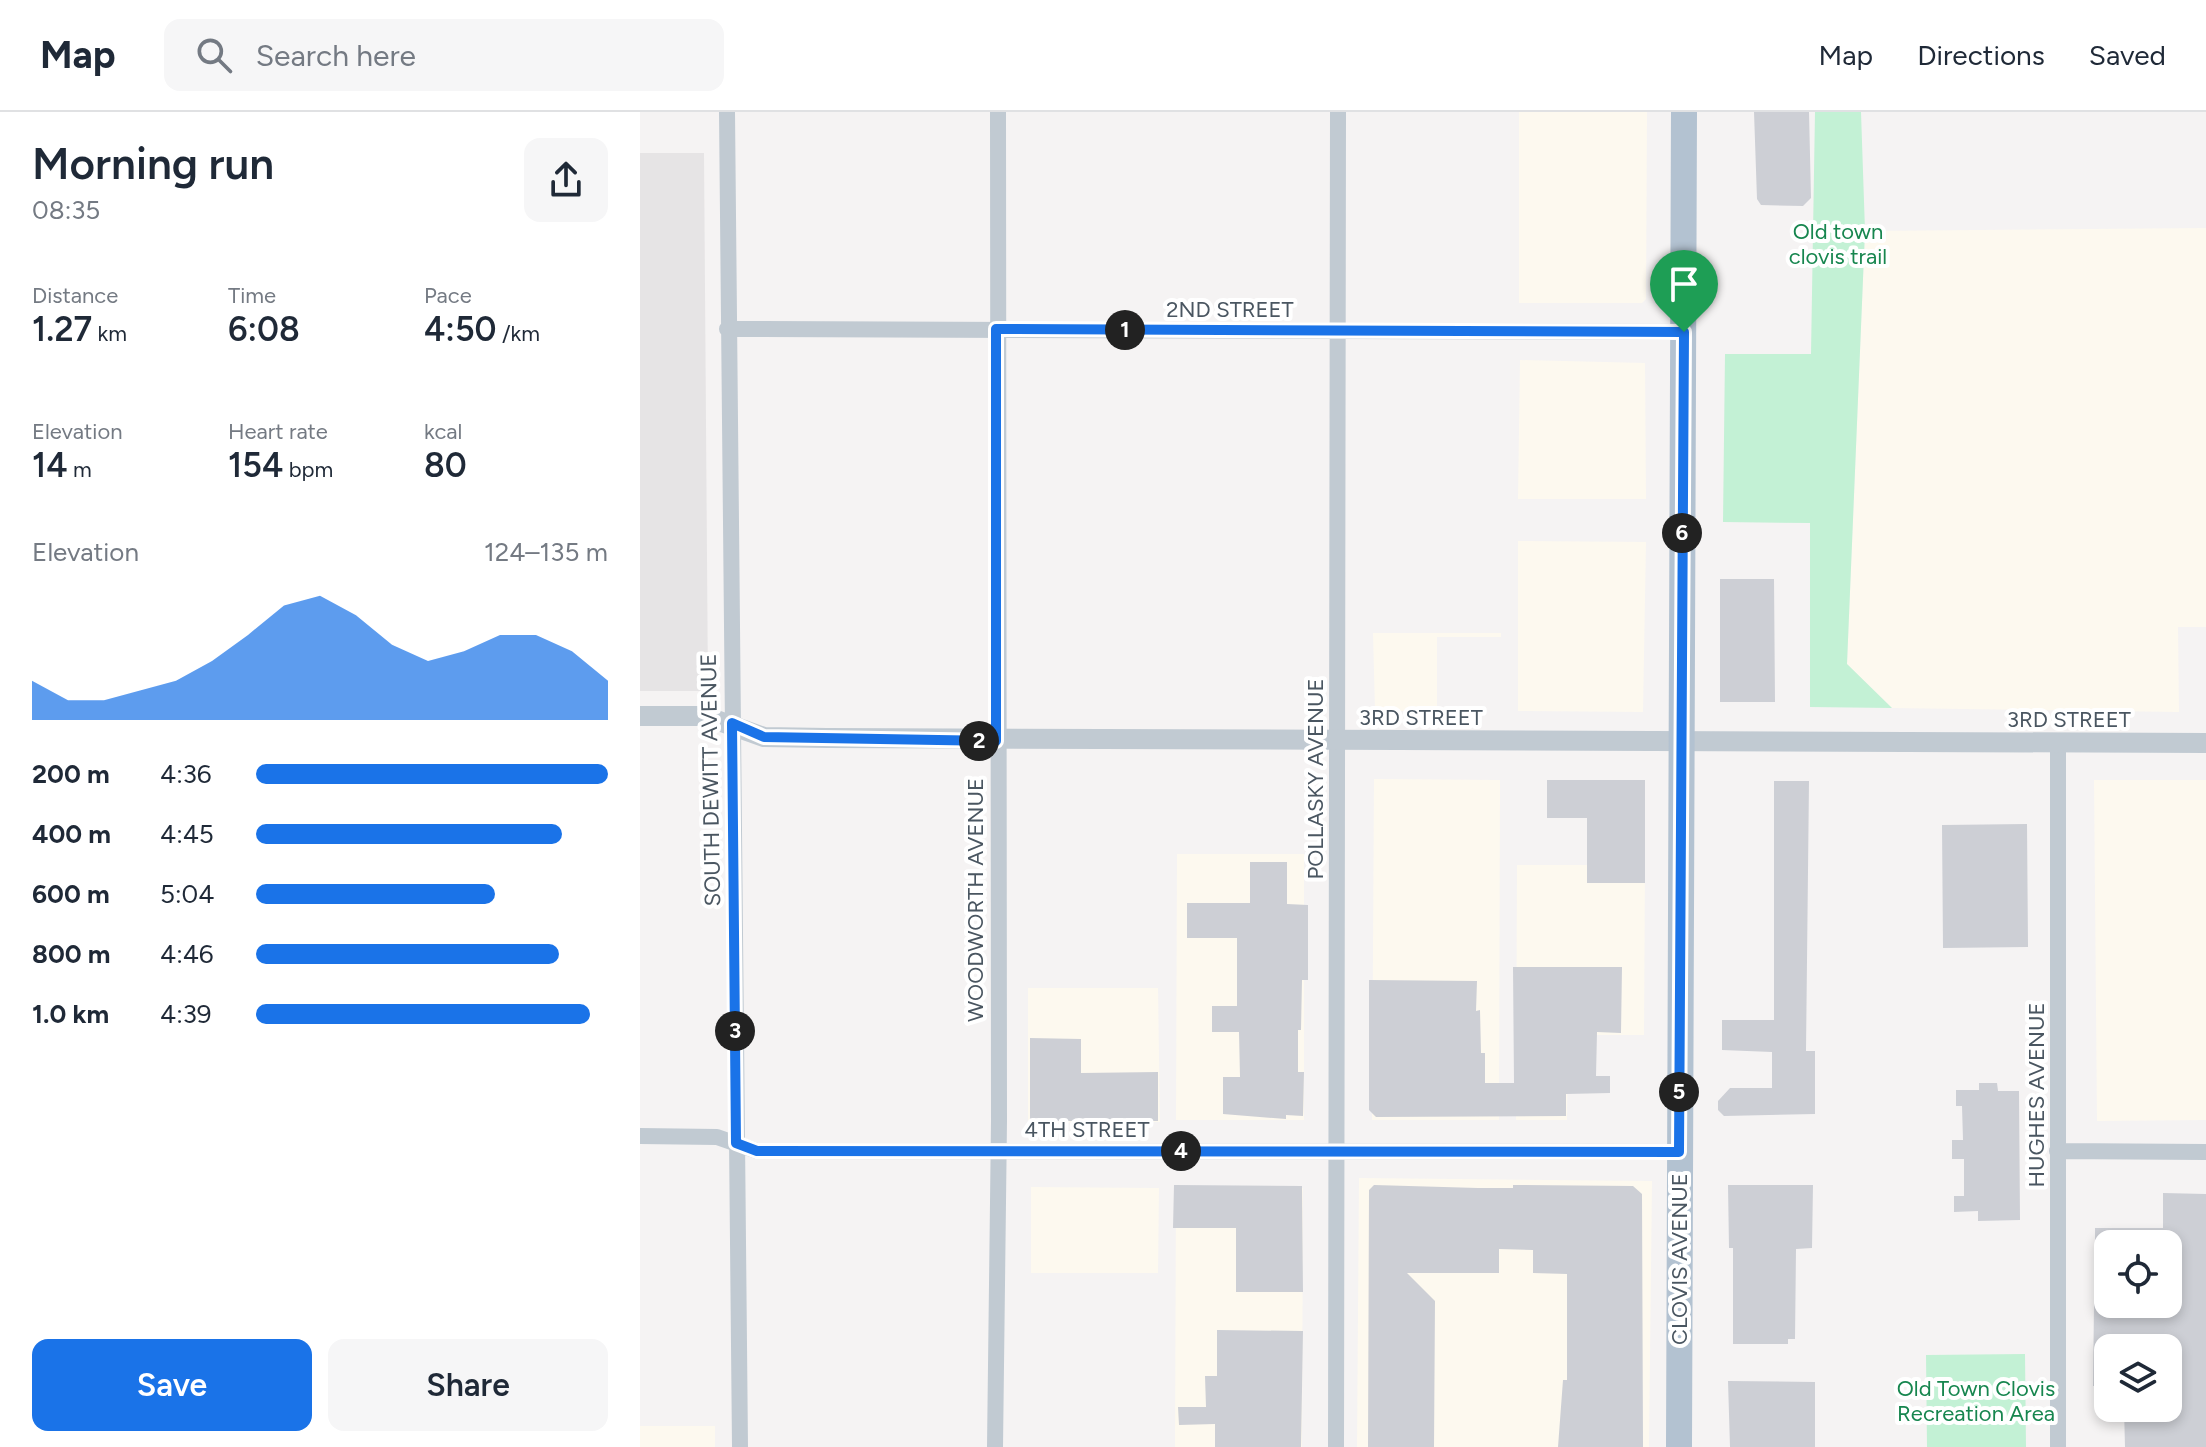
<!DOCTYPE html>
<html lang="en">
<head>
<meta charset="utf-8">
<style>
	:root { --surface:#fff; --page:#f6f6f7; --text:#1f2937; --muted:#747a83; --line:#e0e1e3; --accent:#1a73e8 }
	body { margin:0; font-family:Figtree,sans-serif; background:var(--page); color:var(--text); height:100vh; display:flex; flex-direction:column; font-size:30px; white-space:nowrap }
	* { box-sizing:border-box; margin:0 }
	p { font-size:26px; color:var(--muted) }
	.icon { flex:none; width:44px; height:44px; fill:none; stroke:currentColor; stroke-width:2; stroke-linecap:round; stroke-linejoin:round }
	.map { position:relative; flex:1; overflow:hidden }
	.panel { display:flex; flex-direction:column; background:var(--surface); width:640px }
	.panel>* { flex:none }
	.buttons { position:absolute; left:1454px; top:1118px; display:grid; gap:16px }
	.buttons a { display:grid; place-items:center; width:88px; height:88px; border-radius:16px; background:var(--surface); box-shadow:0 4px 12px #0003; font-size:40px }
	.pin { position:absolute; display:grid; place-items:center; width:68px; height:68px; color:#fff; margin:-82px -34px; border-radius:50% 50% 50% 0; rotate:-45deg; box-shadow:0 0 8px #0007 }
	.pin .icon { rotate:45deg }
	.km { position:absolute; width:40px; height:40px; margin:-20px; border-radius:50%; background:#222; color:#fff; font-size:22px; line-height:40px; text-align:center }
	.round { display:grid; place-items:center; flex:none; width:84px; height:84px; border-radius:16px; background:var(--page) }
	.overview { display:flex; align-items:center; justify-content:space-between; height:136px; padding:0 32px }
	h1 { font-size:44px; font-weight:600; line-height:60px }
	.figures { display:grid; grid-template-columns:repeat(3,1fr); gap:12px; height:136px; padding:8px 32px }
	.figures div { display:grid; align-content:center }
	.figures b { font-size:34px; font-weight:600 }
	.figures small { font-size:22px; font-weight:400 }
	.figures p { font-size:22px }
	.chart { height:224px; padding:16px 32px }
	.chart p { display:flex; justify-content:space-between }
	.chart svg { width:100%; height:144px; margin-top:8px; fill:var(--accent); opacity:.7 }
	.button { display:flex; gap:16px; margin-top:auto; padding:16px 32px }
	.button a { flex:1; height:92px; border-radius:16px; background:var(--accent); color:#fff; font-size:32px; font-weight:600; line-height:92px; text-align:center }
	.button a+a { background:var(--page); color:var(--text) }
	ul { padding:0 32px; list-style:none; font-size:26px }
	li { display:grid; grid-template-columns:128px 96px 1fr; align-items:center; height:60px }
	li i { height:20px; border-radius:10px; background:var(--accent) }
	header { display:flex; align-items:center; gap:48px; box-sizing:border-box; height:112px; padding:0 40px; background:var(--surface); border-bottom:2px solid var(--line) }
	header strong { font-size:38px }
	nav { display:flex; gap:44px; margin-inline-start:auto; font-size:28px }
	.search { width:560px; height:72px; background:var(--page); display:flex; align-items:center; gap:20px; box-sizing:border-box; padding:0 28px; border-radius:16px; color:var(--muted); font-size:30px }
	main { display:flex; flex:1; min-height:0 }
	.map>svg:first-child { display:block }
	.commercial { fill:#fdf9ef }
	.education { fill:#e6e4e5 }
	.green { fill:#c3f1d5 }
	.building { fill:#cdcfd5 }
	.lines { fill:none; stroke-linecap:round; stroke-linejoin:round }
	.minor { stroke:#c1cad2; stroke-width:16 }
	.tertiary { stroke:#c1cad2; stroke-width:20 }
	.primary { stroke:#b3c2d1; stroke-width:26 }
	.route-casing { stroke:#fff; stroke-width:16 }
	.route { stroke:#1a73e8; stroke-width:10 }
	.labels { text-anchor:middle; stroke-width:8; stroke-linejoin:round; paint-order:stroke }
	.park-label { font-size:22px; fill:#17864f; stroke:#fff }
	.street-label { font-size:22px; fill:#4a5661; stroke:#fff }
</style>
</head>
<body>
<header>
<strong>Map</strong>
<div class="search"><svg class="icon" aria-label="search" viewBox="0 0 24 24"><circle cx="10" cy="10" r="6"/><path d="M15 15l6 6"/></svg>Search here</div>
<nav><a>Map</a><a>Directions</a><a>Saved</a></nav>
</header>
<main>
<section class="panel">
<div class="overview"><div><h1>Morning run</h1><p>08:35</p></div><a class="round"><svg class="icon" aria-label="share" viewBox="0 0 24 24"><path d="M12 15V3M7 8l5-5 5 5M5 13v7h14v-7"/></svg></a></div>
<div class="figures">
<div><p>Distance</p><b>1.27<small> km</small></b></div>
<div><p>Time</p><b>6:08</b></div>
<div><p>Pace</p><b>4:50<small> /km</small></b></div>
</div>
<div class="figures">
<div><p>Elevation</p><b>14<small> m</small></b></div>
<div><p>Heart rate</p><b>154<small> bpm</small></b></div>
<div><p>kcal</p><b>80</b></div>
</div>
<div class="chart"><p><span>Elevation</span>124–135 m</p>
<svg viewBox="0 0 160 44" preserveAspectRatio="none"><path d="M0 44V32L10 38L20 38L30 35L40 32L50 26L60 18L70 9L80 6L90 12L100 21L110 26L120 23L130 18L140 18L150 23L160 32V44z"/></svg>
</div>
<ul>
<li><b>200 m</b>4:36<i style="width:100%"></i></li>
<li><b>400 m</b>4:45<i style="width:87%"></i></li>
<li><b>600 m</b>5:04<i style="width:68%"></i></li>
<li><b>800 m</b>4:46<i style="width:86%"></i></li>
<li><b>1.0 km</b>4:39<i style="width:95%"></i></li>
</ul>
<div class="button"><a>Save</a><a>Share</a></div>
</section>
<div class="map">
<svg width="1566" height="1335" viewBox="0 0 1566 1335">
	<rect width="100%" height="100%" fill="#f5f3f3"/>
	<path class="commercial" d="M 879,0 L 1007,0 L 1006,187 L 1002,191 L 879,191 Z
		M 1566,116 L 1566,515 L 1538,515 L 1539,600 L 1252,596 L 1207,552 L 1225,119 Z
		M 880,248 L 1005,251 L 1006,387 L 878,387 Z
		M 878,429 L 1006,430 L 1003,600 L 878,599 Z
		M 733,521 L 861,521 L 861,525 L 797,525 L 797,599 L 735,599 Z
		M 734,667 L 860,668 L 859,1008 L 732,1008 Z
		M 1454,668 L 1566,668 L 1566,1008 L 1457,1009 Z
		M 537,742 L 664,742 L 664,1008 L 536,1008 Z
		M 877,753 L 1005,753 L 1004,923 L 928,923 L 927,1008 L 876,1008 Z
		M 388,876 L 518,876 L 520,1010 L 388,1011 Z
		M 719,1066 L 1012,1069 L 1009,1335 L 717,1335 Z
		M 391,1075 L 519,1076 L 518,1161 L 391,1161 Z
		M 536,1076 L 663,1076 L 662,1335 L 535,1335 Z
		M 0,1314 L 75,1314 L 75,1335 L 0,1335 Z"/>
	<path class="education" d="M 0,41 L 64,41 L 68,579 L 0,579 Z"/>
	<path class="green" d="M 1175,0 L 1221,0 L 1225,119 L 1207,552 L 1252,596 L 1170,595 L 1170,411 L 1083,410 L 1085,242 L 1171,242 Z
		M 1385,1242 L 1386,1335 L 1287,1335 L 1286,1243 Z"/>
	<path class="building" d="M 1114,0 L 1169,0 L 1171,86 L 1163,94 L 1121,93 L 1117,87 Z
		M 1080,467 L 1134,467 L 1135,590 L 1080,590 Z
		M 907,668 L 1005,668 L 1005,771 L 947,771 L 947,706 L 907,706 Z
		M 1134,669 L 1169,669 L 1166,939 L 1175,939 L 1175,1002 L 1084,1004 L 1078,998 L 1078,989 L 1090,976 L 1132,976 L 1132,940 L 1082,938 L 1082,908 L 1134,908 Z
		M 1387,712 L 1388,835 L 1303,836 L 1302,713 Z
		M 610,750 L 647,750 L 647,792 L 668,793 L 668,868 L 662,868 L 661,918 L 658,918 L 658,960 L 664,960 L 663,1004 L 646,1003 L 646,1007 L 583,1002 L 583,965 L 600,965 L 599,920 L 572,920 L 572,894 L 597,894 L 597,826 L 547,826 L 547,791 L 610,791 Z
		M 873,855 L 982,855 L 981,921 L 957,920 L 956,964 L 970,964 L 970,981 L 926,982 L 926,1004 L 736,1005 L 729,998 L 729,868 L 837,869 L 836,899 L 840,898 L 841,941 L 845,941 L 845,971 L 874,971 Z
		M 390,926 L 441,927 L 441,961 L 518,960 L 518,1009 L 390,1009 Z
		M 1339,971 L 1357,971 L 1358,979 L 1379,979 L 1380,1108 L 1338,1109 L 1338,1099 L 1314,1100 L 1314,1084 L 1324,1084 L 1324,1047 L 1312,1047 L 1312,1028 L 1323,1028 L 1322,994 L 1316,994 L 1316,978 L 1339,978 Z
		M 534,1073 L 662,1074 L 663,1180 L 596,1180 L 596,1116 L 533,1116 Z
		M 734,1073 L 838,1076 L 873,1076 L 873,1073 L 993,1074 L 1002,1082 L 1003,1335 L 918,1335 L 923,1268 L 927,1268 L 927,1162 L 893,1161 L 893,1138 L 859,1137 L 859,1161 L 767,1161 L 795,1189 L 794,1335 L 728,1335 L 729,1078 Z
		M 1088,1073 L 1173,1073 L 1172,1136 L 1156,1137 L 1155,1227 L 1148,1227 L 1148,1232 L 1093,1232 L 1093,1136 L 1089,1136 Z
		M 1523,1081 L 1566,1082 L 1566,1335 L 1485,1335 L 1484,1296 L 1528,1296 L 1528,1236 L 1468,1236 L 1468,1274 L 1453,1274 L 1454,1192 L 1528,1192 L 1528,1132 L 1455,1132 L 1455,1116 L 1523,1116 Z
		M 577,1218 L 663,1219 L 661,1335 L 575,1335 L 575,1312 L 539,1313 L 538,1295 L 566,1295 L 565,1264 L 577,1264 Z
		M 1088,1269 L 1175,1270 L 1175,1335 L 1090,1335 Z"/>
	<g class="lines">
		<path class="minor" d="M 87,0 L 100,1335
			M 87,217 L 1044,220
			M 1418,631 L 1418,1335
			M 0,1024 L 77,1025 L 117,1039 L 1039,1040
			M 1417,1039 L 1566,1040
			M 355,1335 L 359,1009 L 358,0
			M 696,1335 L 698,0"/>
		<path class="tertiary" d="M 0,604 L 65,604 L 124,625 L 187,626 L 1566,631"/>
		<path class="primary" d="M 1039,1335 L 1044,0"/>
	</g>
	<g class="lines">
		<defs>
			<path id="route" d="M 356,217 L 1044,220 L 1039,1040 L 117,1039 L 96,1031 L 92,611 L 124,625 L 356,629 Z"/>
		</defs>
		<use href="#route" class="route-casing"/>
		<use href="#route" class="route"/>
	</g>
	<g class="labels">
		<g class="park-label">
			<text x="1198" y="127">Old town<tspan x="1198" dy="25">clovis trail</tspan></text>
			<text x="1336" y="1284">Old Town Clovis<tspan x="1336" dy="25">Recreation Area</tspan></text>
		</g>
		<g class="street-label">
			<text x="590" y="205">2ND STREET</text>
			<text x="781" y="613">3RD STREET</text>
			<text x="1429" y="615">3RD STREET</text>
			<text transform="translate(675 667) rotate(-90)" y="8">POLLASKY AVENUE</text>
			<text transform="translate(70 668) rotate(-91)" y="8">SOUTH DEWITT AVENUE</text>
			<text transform="translate(335 788) rotate(-90)" y="8">WOODWORTH AVENUE</text>
			<text transform="translate(1396 983) rotate(-90)" y="8">HUGHES AVENUE</text>
			<text x="447" y="1025">4TH STREET</text>
			<text transform="translate(1039 1147) rotate(-90)" y="8">CLOVIS AVENUE</text>
		</g>
	</g>
</svg>
<div class="buttons">
<a><svg class="icon" aria-label="locate" viewBox="0 0 24 24"><circle cx="12" cy="12" r="6"/><path d="M12 2v4M12 18v4M2 12h4M18 12h4"/></svg></a>
<a><svg class="icon" aria-label="layers" viewBox="0 0 24 24"><path d="M12 4l9 5-9 5-9-5zM3 14l9 5 9-5"/></svg></a>
</div>
<div class="pin" style="left:1044px;top:220px;background:#1e9e55"><svg class="icon" aria-label="arrive" viewBox="0 0 24 24"><path d="M6 21V4h12l-3 4 3 4H6"/></svg></div>
<b class="km" style="left:485px;top:218px">1</b>
<b class="km" style="left:339px;top:629px">2</b>
<b class="km" style="left:95px;top:919px">3</b>
<b class="km" style="left:541px;top:1039px">4</b>
<b class="km" style="left:1039px;top:980px">5</b>
<b class="km" style="left:1042px;top:421px">6</b>
</div>
</main>
</body>
</html>
